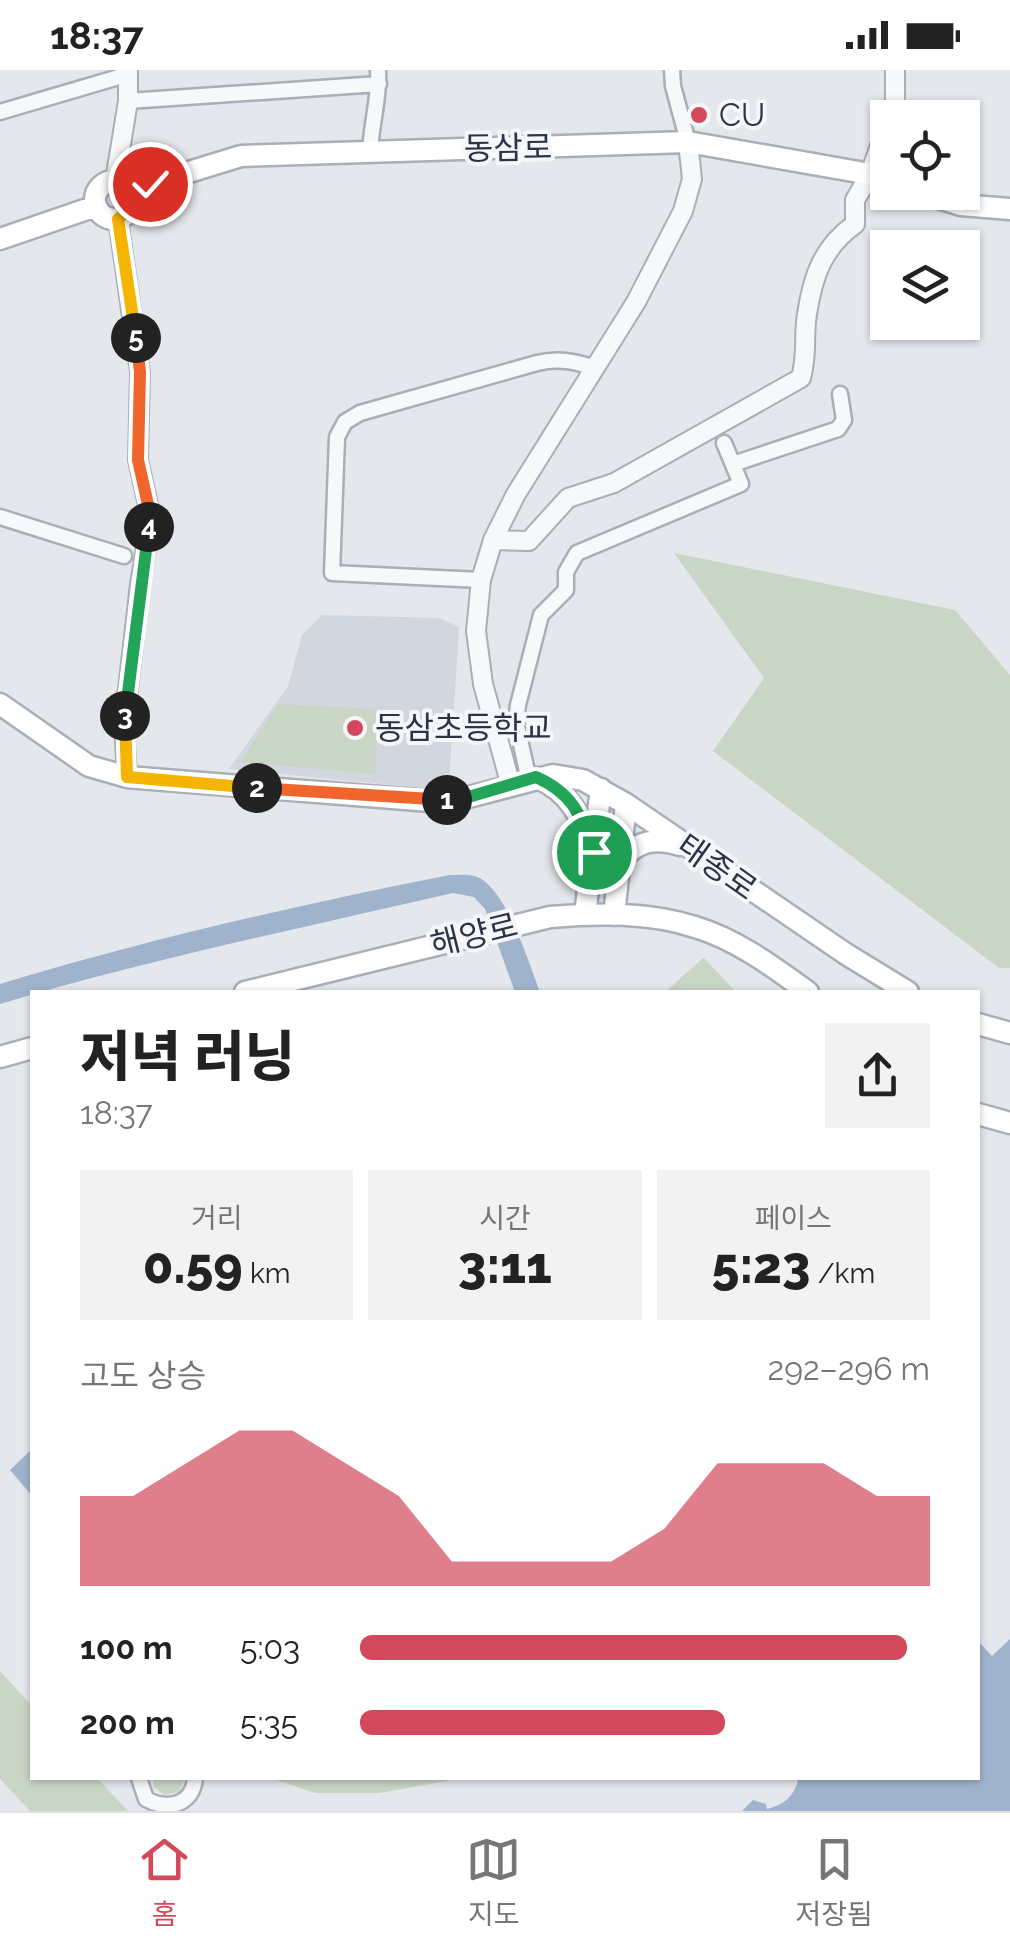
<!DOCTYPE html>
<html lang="ko">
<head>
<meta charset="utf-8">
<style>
	:root { --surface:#fff; --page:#f2f2f2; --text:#222; --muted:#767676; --line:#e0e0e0; --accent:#d1495b }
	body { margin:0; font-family:Raleway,"Noto Sans KR",sans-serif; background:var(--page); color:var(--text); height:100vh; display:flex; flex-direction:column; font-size:38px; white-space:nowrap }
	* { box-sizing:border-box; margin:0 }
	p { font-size:32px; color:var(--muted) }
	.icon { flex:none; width:55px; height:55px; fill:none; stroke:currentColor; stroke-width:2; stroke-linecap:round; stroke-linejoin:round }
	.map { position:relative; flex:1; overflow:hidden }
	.panel { position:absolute; left:30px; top:920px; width:950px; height:790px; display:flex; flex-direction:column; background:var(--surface); border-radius:0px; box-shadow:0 2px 8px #0004 }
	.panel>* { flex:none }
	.buttons { position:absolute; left:870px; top:30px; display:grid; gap:20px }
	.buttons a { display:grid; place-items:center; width:110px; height:110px; border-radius:0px; background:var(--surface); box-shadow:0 2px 8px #0004; font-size:50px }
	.pin { position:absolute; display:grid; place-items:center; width:85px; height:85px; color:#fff; margin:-42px; border:5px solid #fff; border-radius:50%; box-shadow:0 2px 10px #0007 }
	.km { position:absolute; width:50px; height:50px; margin:-25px; border-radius:50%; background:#222; color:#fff; font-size:28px; line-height:50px; text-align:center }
	.round { display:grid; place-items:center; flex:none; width:105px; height:105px; border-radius:0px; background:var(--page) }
	.summary { display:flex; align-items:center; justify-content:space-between; height:170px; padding:0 50px }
	h1 { font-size:55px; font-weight:800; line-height:75px }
	.figures { display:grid; grid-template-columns:repeat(3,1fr); gap:15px; height:170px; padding:10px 50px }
	.figures div { display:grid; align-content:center; border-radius:0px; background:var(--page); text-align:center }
	.figures b { font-size:50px; font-weight:800 }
	.figures small { font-size:28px; font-weight:400 }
	.figures p { font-size:28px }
	.chart { height:280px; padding:20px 50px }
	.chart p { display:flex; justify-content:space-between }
	.chart svg { width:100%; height:180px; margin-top:10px; fill:var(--accent); opacity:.7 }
	ul { padding:0 50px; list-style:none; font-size:32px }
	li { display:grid; grid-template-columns:160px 120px 1fr; align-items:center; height:75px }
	li i { height:25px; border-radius:12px; background:var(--accent) }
	.status { display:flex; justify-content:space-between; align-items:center; height:70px; padding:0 50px; background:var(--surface); direction:ltr }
	.status svg { height:28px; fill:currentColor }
	.tab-bar { display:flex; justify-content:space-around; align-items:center; height:140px; border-top:2px solid var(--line); background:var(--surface); font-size:28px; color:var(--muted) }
	.tab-bar a { display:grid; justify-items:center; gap:5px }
	.tab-bar .on { color:var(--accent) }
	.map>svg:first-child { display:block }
	.built { fill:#d2d6de }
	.green { fill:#c9d6c5 }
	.water { fill:#9fb4cc }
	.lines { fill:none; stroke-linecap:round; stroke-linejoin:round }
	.minor-casing { stroke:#a9aeb7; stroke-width:19 }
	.tertiary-casing { stroke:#a9aeb7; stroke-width:22 }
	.secondary-casing { stroke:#a9aeb7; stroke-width:25 }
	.minor { stroke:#f7f8fa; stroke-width:14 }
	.tertiary { stroke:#f7f8fa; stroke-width:18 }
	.secondary { stroke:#fff; stroke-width:20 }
	.split-1-casing { stroke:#fff; stroke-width:20 }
	.split-2-casing { stroke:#fff; stroke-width:20 }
	.split-3-casing { stroke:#fff; stroke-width:20 }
	.split-4-casing { stroke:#fff; stroke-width:20 }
	.split-5-casing { stroke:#fff; stroke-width:20 }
	.split-6-casing { stroke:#fff; stroke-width:20 }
	.split-1 { stroke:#22a559; stroke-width:12 }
	.split-2 { stroke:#f0652b; stroke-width:12 }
	.split-3 { stroke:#f5b400; stroke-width:12 }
	.split-4 { stroke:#22a559; stroke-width:12 }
	.split-5 { stroke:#f0652b; stroke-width:12 }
	.split-6 { stroke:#f5b400; stroke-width:12 }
	.poi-dot { fill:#d1495b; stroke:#f4f6f9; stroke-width:4 }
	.labels { text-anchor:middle; stroke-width:8; stroke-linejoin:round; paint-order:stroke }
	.poi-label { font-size:32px; fill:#2b3445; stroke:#f4f6f9; text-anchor:start }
	.street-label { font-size:32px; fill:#2b3445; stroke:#f4f6f9 }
</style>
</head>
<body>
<div class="status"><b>18:37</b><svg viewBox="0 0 49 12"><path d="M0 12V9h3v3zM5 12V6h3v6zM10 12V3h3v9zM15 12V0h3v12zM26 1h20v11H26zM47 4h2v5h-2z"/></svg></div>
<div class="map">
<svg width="1010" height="1741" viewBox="0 0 1010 1741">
	<rect width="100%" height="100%" fill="#e4e7ec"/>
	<path class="built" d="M 322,545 L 439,548 L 459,557 L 449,713 L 434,719 L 229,699 L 288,616 L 302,565 Z"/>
	<path class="green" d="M 674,483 L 955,540 L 1010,605 L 1010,898 L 999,898 L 713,681 L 764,608 Z
		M 278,634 L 377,639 L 376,704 L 241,692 Z
		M 704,888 L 736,922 L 665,922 L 703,888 Z
		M 0,1601 L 32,1636 L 32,1708 L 97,1708 L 128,1741 L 30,1741 L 0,1709 Z
		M 153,1708 L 185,1708 L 179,1722 L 164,1725 L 154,1717 Z
		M 271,1708 L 462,1708 L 380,1723 L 315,1723 Z"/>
	<path class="water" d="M 450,805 C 457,805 467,804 474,806 C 505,813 529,894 540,922 L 515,922 L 485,839 L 474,827 L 453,823 C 302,858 146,890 0,934 L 0,914 C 148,869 298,835 450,805 Z
		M 32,1379 L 32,1426 L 10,1400 Z
		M 1010,1569 L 1010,1741 L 742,1741 L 753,1730 L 766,1734 L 767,1739 C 784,1735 793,1727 798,1711 L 795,1708 L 978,1708 L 978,1571 L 992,1586 Z"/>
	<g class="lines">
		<defs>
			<path id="minor" d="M 672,0 L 673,16 L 688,72
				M 128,31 L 379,14
				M 0,42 L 129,4
				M 370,83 C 371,54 380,26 378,0
				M 733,394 L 838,359 L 844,350 L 840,324
				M 0,447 L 124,486
				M 481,510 L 332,503 L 337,367 L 345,352 L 360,343 L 537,293 C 558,288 574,291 595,298
				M 529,710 L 516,652 L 518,635 L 541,545 L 566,520 L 566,502 L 577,483 L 741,414 L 724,373
				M 139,1708 L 146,1729 C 168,1741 193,1735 195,1708"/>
			<path id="tertiary" d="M 889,48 L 895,30 L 895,0
				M 115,111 L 128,31 L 128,0
				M 118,149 L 140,302 L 138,390 L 151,448 L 140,514 L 124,654 L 127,707
				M 493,470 L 529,471 L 568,428 L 614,413 L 801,308 C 808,282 803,267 807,244 C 813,205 823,177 855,154 L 855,130 L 870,104 L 888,53
				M 511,716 L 483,614 L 476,561 L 481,510 L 493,470 L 516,424 L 636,232 L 683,141 L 692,109 L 688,72"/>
			<path id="secondary" d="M 119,94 L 150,114
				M95 130a19 19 0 1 1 38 0a19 19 0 1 1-38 0Z
				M 919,122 L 961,135 L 1010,139
				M 132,123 L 150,114 L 241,86 L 688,72 L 870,104 L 888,111
				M 0,169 L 96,136
				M 0,634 L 89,696 L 127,707 L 430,731 L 465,728 L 553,705 L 583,710 L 626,734 L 846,884 L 908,922
				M 538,708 C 570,723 580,745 592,777
				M 620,790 C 639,771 654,767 680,775
				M 585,844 L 601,719
				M 614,845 L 626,734
				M 245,922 L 550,847 C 598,843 649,842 695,857 C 736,869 775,898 808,922
				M 978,954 L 1010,963
				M 0,987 L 32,978
				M 978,1044 L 1010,1053"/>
		</defs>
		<use href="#minor" class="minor-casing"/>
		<use href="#tertiary" class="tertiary-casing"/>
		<use href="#secondary" class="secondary-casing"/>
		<use href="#minor" class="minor"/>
		<use href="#tertiary" class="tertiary"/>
		<use href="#secondary" class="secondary"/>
	</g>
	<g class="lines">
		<defs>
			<path id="split-1" d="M 447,730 L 465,728 L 536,707 C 574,724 580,745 594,782"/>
			<path id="split-2" d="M 257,718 L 447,730"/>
			<path id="split-3" d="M 125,646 L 127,707 L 257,718"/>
			<path id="split-4" d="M 125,646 L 149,457"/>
			<path id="split-5" d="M 136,268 L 140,302 L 138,390 L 151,448 L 149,457"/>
			<path id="split-6" d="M 136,268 L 118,149 L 130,139 L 132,123 L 150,114"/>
		</defs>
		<use href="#split-1" class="split-1-casing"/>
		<use href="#split-2" class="split-2-casing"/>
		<use href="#split-3" class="split-3-casing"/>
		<use href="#split-4" class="split-4-casing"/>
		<use href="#split-5" class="split-5-casing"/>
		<use href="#split-6" class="split-6-casing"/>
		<use href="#split-1" class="split-1"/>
		<use href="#split-2" class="split-2"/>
		<use href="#split-3" class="split-3"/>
		<use href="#split-4" class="split-4"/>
		<use href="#split-5" class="split-5"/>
		<use href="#split-6" class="split-6"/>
	</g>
	<g class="poi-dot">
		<circle cx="699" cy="45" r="10"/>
		<circle cx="355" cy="658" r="10"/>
	</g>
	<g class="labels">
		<g class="poi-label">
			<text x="719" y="56">CU</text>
			<text x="375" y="669">동삼초등학교</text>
		</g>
		<g class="street-label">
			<text transform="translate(508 78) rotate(-1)" y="11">동삼로</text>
			<text transform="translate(717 797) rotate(35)" y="11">태종로</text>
			<text transform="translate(474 865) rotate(-14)" y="11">해양로</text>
		</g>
	</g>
</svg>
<div class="buttons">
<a><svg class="icon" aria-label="locate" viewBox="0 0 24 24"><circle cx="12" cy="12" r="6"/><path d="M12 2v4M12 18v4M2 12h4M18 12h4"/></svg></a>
<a><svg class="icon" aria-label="layers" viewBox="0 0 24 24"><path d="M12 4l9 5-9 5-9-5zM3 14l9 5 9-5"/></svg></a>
</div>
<div class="pin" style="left:594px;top:782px;background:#1e9e55"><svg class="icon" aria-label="arrive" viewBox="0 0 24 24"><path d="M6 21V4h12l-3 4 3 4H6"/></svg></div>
<div class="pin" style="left:150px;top:114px;background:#d93025"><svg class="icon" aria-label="check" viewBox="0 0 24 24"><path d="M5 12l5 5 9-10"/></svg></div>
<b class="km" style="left:447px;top:730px">1</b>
<b class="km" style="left:257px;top:718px">2</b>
<b class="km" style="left:125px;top:646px">3</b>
<b class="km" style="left:149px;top:457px">4</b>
<b class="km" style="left:136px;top:268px">5</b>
<section class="panel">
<div class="summary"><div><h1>저녁 러닝</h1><p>18:37</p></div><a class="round"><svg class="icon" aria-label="share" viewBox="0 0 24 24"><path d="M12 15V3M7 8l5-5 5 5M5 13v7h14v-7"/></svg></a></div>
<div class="figures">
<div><p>거리</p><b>0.59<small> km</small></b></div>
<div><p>시간</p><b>3:11</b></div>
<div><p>페이스</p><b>5:23<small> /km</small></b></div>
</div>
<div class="chart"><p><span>고도 상승</span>292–296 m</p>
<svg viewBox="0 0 160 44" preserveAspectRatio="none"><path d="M0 44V22L10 22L20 14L30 6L40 6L50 14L60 22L70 38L80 38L90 38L100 38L110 30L120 14L130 14L140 14L150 22L160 22V44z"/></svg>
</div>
<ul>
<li><b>100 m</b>5:03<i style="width:96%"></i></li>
<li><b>200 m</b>5:35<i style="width:64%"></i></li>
</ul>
</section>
</div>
<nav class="tab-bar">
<a class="on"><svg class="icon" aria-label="home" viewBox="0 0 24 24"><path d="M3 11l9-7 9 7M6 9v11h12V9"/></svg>홈</a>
<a><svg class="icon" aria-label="map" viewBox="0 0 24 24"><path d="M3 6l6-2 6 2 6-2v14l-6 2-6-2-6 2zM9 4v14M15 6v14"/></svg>지도</a>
<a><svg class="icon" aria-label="saved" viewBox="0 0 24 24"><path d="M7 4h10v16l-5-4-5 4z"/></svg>저장됨</a>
</nav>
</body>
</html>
